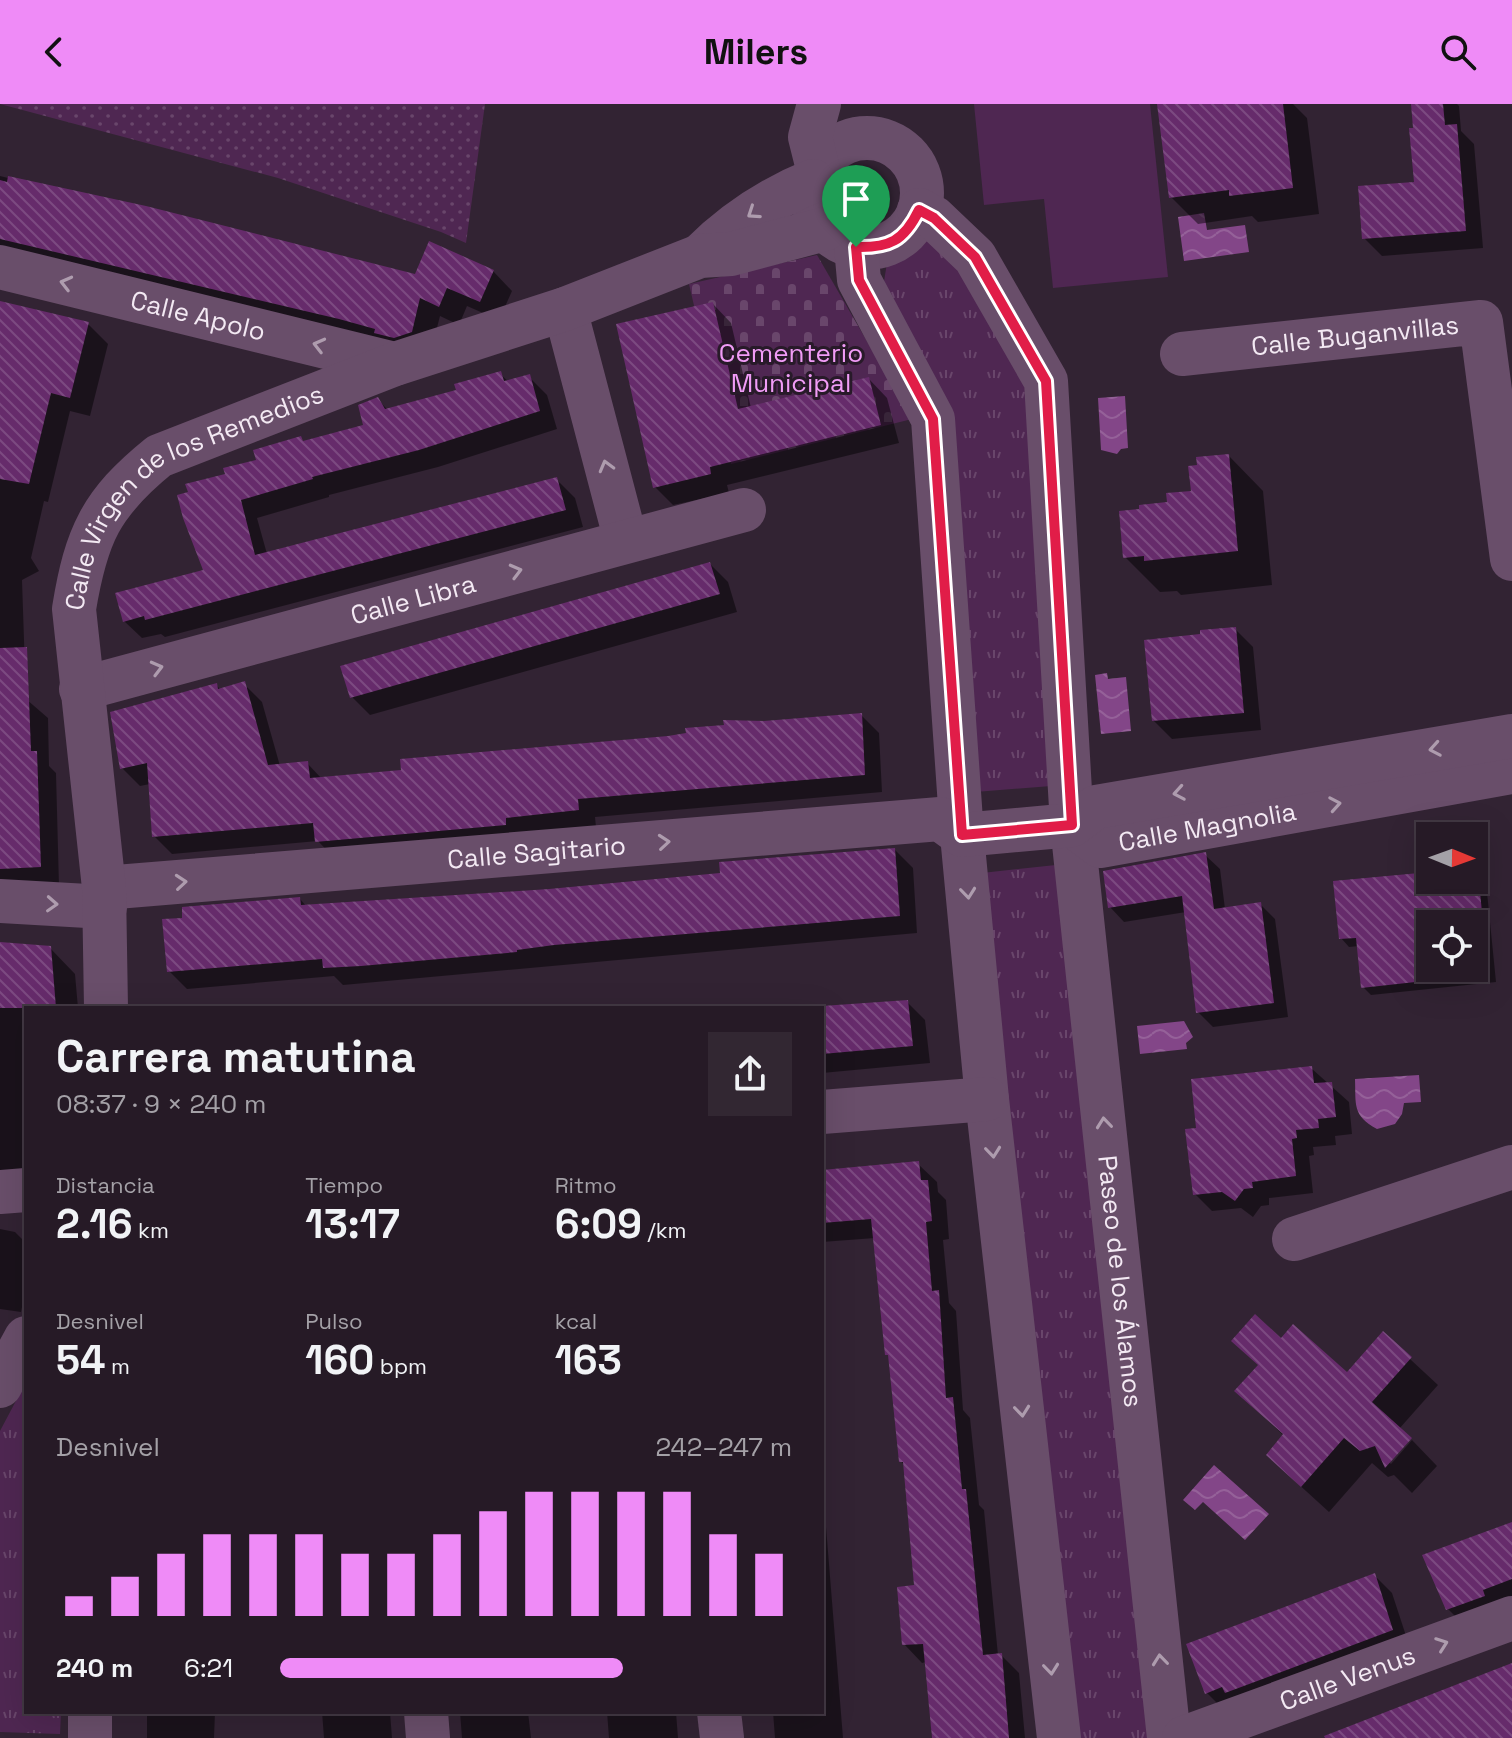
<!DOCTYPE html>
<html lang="es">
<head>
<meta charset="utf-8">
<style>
	:root { --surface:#261a26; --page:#322732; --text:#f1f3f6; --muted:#a4a1a7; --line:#423843; --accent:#ef8bf7 }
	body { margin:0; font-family:"Space Grotesk",sans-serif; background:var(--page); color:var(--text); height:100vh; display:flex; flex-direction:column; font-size:30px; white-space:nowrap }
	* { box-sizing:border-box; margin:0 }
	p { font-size:26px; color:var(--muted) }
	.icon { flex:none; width:44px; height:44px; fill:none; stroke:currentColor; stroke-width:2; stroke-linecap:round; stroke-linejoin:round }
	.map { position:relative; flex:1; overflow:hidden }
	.drawer { position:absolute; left:24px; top:902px; width:800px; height:708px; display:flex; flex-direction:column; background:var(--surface); border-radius:0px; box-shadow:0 8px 32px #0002,0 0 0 2px var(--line) }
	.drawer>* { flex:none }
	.needle { width:52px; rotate:91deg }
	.tools { position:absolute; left:1416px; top:718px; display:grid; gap:16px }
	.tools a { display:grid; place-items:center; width:72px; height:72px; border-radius:0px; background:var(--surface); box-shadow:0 8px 32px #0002,0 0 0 2px var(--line); font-size:40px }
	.pin { position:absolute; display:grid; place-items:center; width:68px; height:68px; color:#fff; margin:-82px -34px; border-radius:50% 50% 50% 0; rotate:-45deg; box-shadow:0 0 8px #0007 }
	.pin .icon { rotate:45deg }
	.round { display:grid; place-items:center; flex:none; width:84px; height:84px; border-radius:0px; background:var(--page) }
	.overview { display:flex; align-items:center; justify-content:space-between; height:136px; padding:0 32px }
	h1 { font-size:44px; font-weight:700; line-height:60px }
	.metrics { display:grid; grid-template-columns:repeat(3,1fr); gap:12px; height:136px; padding:8px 32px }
	.metrics div { display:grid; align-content:center }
	.metrics b { font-size:40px; font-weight:700 }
	.metrics small { font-size:22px; font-weight:400 }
	.metrics p { font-size:22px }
	.chart { height:224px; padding:16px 32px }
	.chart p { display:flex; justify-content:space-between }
	.chart svg { width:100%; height:144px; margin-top:8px; stroke:var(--accent); stroke-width:6 }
	ul { padding:0 32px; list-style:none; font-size:26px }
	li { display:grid; grid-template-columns:128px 96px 1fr; align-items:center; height:60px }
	li i { height:20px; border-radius:10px; background:var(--accent) }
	header { display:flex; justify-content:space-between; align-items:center; height:104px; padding:0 32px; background:var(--accent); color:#111; font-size:36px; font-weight:700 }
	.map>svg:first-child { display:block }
	.grass { fill:url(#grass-dots) }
	.cemetery { fill:url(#cemetery-stones) }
	.park { fill:url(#park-tufts) }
	.garden { fill:#4f2752 }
	.water { fill:url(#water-waves) }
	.shadow { fill:#0007; fill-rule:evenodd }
	.building { fill:url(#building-back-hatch); fill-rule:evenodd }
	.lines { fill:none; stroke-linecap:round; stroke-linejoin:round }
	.minor { stroke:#694e6a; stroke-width:44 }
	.oneway { stroke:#ae9cae }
	.route-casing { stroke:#fff; stroke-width:16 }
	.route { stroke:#e11d48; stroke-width:10 }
	.labels { text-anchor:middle; stroke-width:6; stroke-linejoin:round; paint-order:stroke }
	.street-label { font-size:26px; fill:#f3e9f3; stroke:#281a29 }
	.park-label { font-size:26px; fill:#f19cf7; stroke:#281a29 }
</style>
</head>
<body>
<header><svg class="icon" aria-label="back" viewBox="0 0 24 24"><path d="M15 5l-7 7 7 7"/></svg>Milers<svg class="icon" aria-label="search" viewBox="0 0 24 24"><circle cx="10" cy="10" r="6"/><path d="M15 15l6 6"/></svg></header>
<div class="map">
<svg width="1512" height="1634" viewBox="0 0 1512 1634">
	<defs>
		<pattern id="grass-dots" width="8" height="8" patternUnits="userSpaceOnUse" patternTransform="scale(2)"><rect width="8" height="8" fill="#4f2752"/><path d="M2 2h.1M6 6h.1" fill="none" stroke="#69466b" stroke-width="1.8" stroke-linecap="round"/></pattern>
		<pattern id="cemetery-stones" width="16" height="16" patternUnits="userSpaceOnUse" patternTransform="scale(2)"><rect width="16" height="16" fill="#4f2752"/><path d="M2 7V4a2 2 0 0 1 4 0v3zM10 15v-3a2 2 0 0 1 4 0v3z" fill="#69466b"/></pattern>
		<pattern id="park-tufts" width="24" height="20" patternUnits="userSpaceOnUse" patternTransform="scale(2)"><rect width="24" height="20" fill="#4f2752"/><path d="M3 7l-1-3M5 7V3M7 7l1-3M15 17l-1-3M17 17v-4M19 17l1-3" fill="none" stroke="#69466b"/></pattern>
		<pattern id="water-waves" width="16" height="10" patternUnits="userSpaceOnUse" patternTransform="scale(2)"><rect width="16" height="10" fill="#834688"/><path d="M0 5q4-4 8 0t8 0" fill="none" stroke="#956199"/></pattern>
		<pattern id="building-back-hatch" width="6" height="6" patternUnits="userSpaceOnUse" patternTransform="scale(2)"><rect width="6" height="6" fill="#662b6b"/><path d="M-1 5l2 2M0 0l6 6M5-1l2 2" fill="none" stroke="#7c4a81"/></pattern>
	</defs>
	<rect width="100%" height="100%" fill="#322333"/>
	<path class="grass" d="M 0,0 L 485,0 L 466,139 L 441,128 L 278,74 Z"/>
	<path class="cemetery" d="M 817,151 L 912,315 L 731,360 L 689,180 Z"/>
	<path class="park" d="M 928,133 L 961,155 L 1030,284 L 1051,682 L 975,688 L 943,308 L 882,190 L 887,159 Z
		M 1056,761 L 1157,1634 L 1068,1634 L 982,769 Z
		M 26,1278 L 26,1608 L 61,1608 L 60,1630 L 0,1628 L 0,1327 Z"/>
	<path class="garden" d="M 974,0 L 1150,0 L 1168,173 L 1053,184 L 1044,95 L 984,101 Z"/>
	<path class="water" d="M 1204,109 L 1207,126 L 1245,121 L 1249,148 L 1184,157 L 1178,113 Z
		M 1125,292 L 1128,344 L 1121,345 L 1117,350 L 1101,346 L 1098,294 Z
		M 1107,569 L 1108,575 L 1126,573 L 1131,627 L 1101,630 L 1095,571 Z
		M 1184,917 L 1193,933 L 1186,939 L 1187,945 L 1140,950 L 1137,922 Z
		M 1419,971 L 1421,998 L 1404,999 L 1402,1010 L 1395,1020 L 1377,1025 C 1352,1011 1356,1001 1355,975 Z
		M 1214,1361 L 1269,1410 L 1245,1436 L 1203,1398 L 1195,1406 L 1183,1396 Z"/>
	<path class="shadow" d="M 1183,0 L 1293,0 L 1307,14 L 1319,110 L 1258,118 L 1252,112 L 1198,120 L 1171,93 Z
		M 1412,0 L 1457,0 L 1459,2 L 1461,27 L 1474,40 L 1483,144 L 1382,152 L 1364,134 L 1416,79 Z
		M 0,72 L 416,173 L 493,167 L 512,187 L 499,216 L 467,202 L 459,221 L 440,212 L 431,247 L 0,148 Z
		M 0,199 L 88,220 L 108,240 L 90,312 L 70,307 L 48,398 L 44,397 L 31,454 L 39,467 L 22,476 L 26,595 L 48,614 L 49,662 L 56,669 L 59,782 L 0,784 Z
		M 713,200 L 731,219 L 751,304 L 869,275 L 887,294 L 899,339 L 727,381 L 729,389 L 673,401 L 655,383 Z
		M 500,270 L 509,278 L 529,273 L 547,291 L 557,325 L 438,363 L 329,391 L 329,393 L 257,414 L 267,450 L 557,376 L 575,394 L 583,423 L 165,533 L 161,530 L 142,534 L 124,517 L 206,467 L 227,372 L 304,338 L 365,322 L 378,296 L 389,307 L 458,287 Z
		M 1229,352 L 1263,387 L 1272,481 L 1181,491 L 1177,487 L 1160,488 L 1125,453 L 1169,400 L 1193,388 L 1199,363 Z
		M 710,460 L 728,478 L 737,508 L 370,611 L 352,593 Z
		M 1235,525 L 1253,543 L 1261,626 L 1172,635 L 1154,617 L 1203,532 Z
		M 244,580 L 262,598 L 280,662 L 307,659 L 322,675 L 403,668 L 669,634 L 764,619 L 861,611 L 879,629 L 882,688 L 595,713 L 596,723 L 335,755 L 318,737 L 172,750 L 154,732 L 150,680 L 140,682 L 122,664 L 216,581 L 221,586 Z
		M 895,746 L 913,764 L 917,829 L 343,881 L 334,872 L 187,885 L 169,867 L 185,815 L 300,795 L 307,803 L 550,787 L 722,770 Z
		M 1205,751 L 1220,765 L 1225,805 L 1260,800 L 1275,815 L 1288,913 L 1213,923 L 1198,908 L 1186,808 L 1124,818 L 1110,803 Z
		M 1474,759 L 1485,768 L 1496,878 L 1371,891 L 1363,883 L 1359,842 L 1349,843 L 1341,834 L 1430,770 L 1430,776 L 1474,776 ZM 1430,820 L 1474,820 L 1474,864 L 1430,864 Z
		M 0,840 L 50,844 L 75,870 L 78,904 L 26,904 L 26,1083 L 0,1085 Z
		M 907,898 L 925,916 L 930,959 L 822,969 L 822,905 Z
		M 1311,964 L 1349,998 L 1352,1030 L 1335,1032 L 1336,1041 L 1313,1043 L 1314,1051 L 1309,1052 L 1313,1089 L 1269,1094 L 1269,1101 L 1261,1102 L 1253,1113 L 1241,1104 L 1212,1107 L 1195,1090 L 1199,1025 Z
		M 918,1060 L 937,1078 L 938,1088 L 946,1096 L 949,1135 L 943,1136 L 949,1199 L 956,1207 L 963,1306 L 970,1314 L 979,1401 L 984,1406 L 998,1551 L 1001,1551 L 1019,1569 L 1025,1634 L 932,1634 L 926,1558 L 922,1559 L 904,1540 L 917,1483 L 905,1362 L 901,1357 L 875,1134 L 822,1138 L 822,1068 Z
		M 0,1125 L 15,1128 L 26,1139 L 26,1184 L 21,1208 L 0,1205 Z
		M 1383,1230 L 1438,1281 L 1399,1325 L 1388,1357 L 1391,1360 L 1412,1336 L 1437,1362 L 1412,1389 L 1394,1371 L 1388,1373 L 1372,1359 L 1329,1408 L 1295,1377 L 1284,1332 L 1237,1287 L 1281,1237 L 1347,1271 Z
		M 822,1373 L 843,1634 L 775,1634 L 773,1608 L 822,1608 Z
		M 1512,1420 L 1512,1506 L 1466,1523 L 1448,1505 L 1425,1452 Z
		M 1374,1471 L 1392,1489 L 1410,1544 L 1225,1607 L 1207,1589 Z
		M 147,1608 L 215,1608 L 214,1634 L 147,1634 Z
		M 322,1608 L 390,1608 L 392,1634 L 324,1634 Z
		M 460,1608 L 528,1608 L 531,1634 L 462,1634 Z
		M 607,1608 L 676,1608 L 678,1634 L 609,1634 Z"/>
	<path class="building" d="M 1157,0 L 1283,0 L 1293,84 L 1229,92 L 1229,86 L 1169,94 Z
		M 1411,0 L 1443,0 L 1445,21 L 1457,20 L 1466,127 L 1362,135 L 1358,82 L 1414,78 L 1409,24 L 1413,24 Z
		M 8,72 L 146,102 L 415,170 L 429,137 L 494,166 L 480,198 L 447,184 L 439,203 L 420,194 L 412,228 L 394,234 L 374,229 L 375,225 L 339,215 L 0,135 L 0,76 L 7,78 Z
		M 0,197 L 89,218 L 70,294 L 51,289 L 29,380 L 0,375 Z
		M 713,198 L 738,305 L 869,273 L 881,321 L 710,363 L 711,370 L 653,384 L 616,220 Z
		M 501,267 L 504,277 L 530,270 L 540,307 L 419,346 L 312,373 L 313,375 L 241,396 L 255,451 L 557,373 L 566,406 L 145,516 L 144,512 L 123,518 L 115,489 L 203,466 L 183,414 L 177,391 L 188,388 L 185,380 L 225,370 L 223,364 L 256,356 L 253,346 L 301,332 L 303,337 L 363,321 L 358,301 L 378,293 L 385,305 L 456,286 L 454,280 Z
		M 1229,350 L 1238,447 L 1144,457 L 1144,452 L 1123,454 L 1119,407 L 1139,405 L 1139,401 L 1167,398 L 1166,389 L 1191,387 L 1188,362 L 1197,361 L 1196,353 Z
		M 710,458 L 720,490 L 350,594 L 340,562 Z
		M 1236,523 L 1244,609 L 1152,617 L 1144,536 L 1200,530 L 1200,526 Z
		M 27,543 L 31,647 L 37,647 L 41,763 L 0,765 L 0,544 Z
		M 245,577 L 268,661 L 308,657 L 310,674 L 401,666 L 400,655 L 668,632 L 686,629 L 685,624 L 724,621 L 723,616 L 764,617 L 862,609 L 865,671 L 578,695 L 579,706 L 506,714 L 506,721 L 315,738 L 313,719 L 152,733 L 147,659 L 120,665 L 110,608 L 217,579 L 218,585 Z
		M 895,744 L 900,812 L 554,841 L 517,846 L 517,848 L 361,862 L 323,864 L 322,855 L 167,868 L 162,815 L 182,814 L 182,803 L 300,793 L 301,801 L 549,785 L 720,769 L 719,758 Z
		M 1206,748 L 1214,805 L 1261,798 L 1274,899 L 1196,909 L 1182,792 L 1108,804 L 1103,767 Z
		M 1474,757 L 1477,757 L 1488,870 L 1361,884 L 1356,834 L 1339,835 L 1333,777 L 1430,768 L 1430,776 L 1474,776 ZM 1430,820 L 1474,820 L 1474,864 L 1430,864 Z
		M 0,838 L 51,842 L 56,904 L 0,904 Z
		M 908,896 L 913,942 L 822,950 L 822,902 Z
		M 1312,962 L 1314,979 L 1332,978 L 1336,1013 L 1318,1015 L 1319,1024 L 1296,1026 L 1297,1034 L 1292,1035 L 1296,1072 L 1252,1078 L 1253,1084 L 1244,1085 L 1235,1097 L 1222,1088 L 1193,1091 L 1185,1025 L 1196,1024 L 1191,975 Z
		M 919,1057 L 921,1076 L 928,1076 L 932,1117 L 926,1118 L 932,1187 L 939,1186 L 946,1294 L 953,1293 L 962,1385 L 966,1385 L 983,1551 L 1002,1549 L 1009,1634 L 932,1634 L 923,1540 L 902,1541 L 897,1483 L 914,1481 L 903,1358 L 899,1358 L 888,1251 L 885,1251 L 871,1115 L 822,1119 L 822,1066 Z
		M 1255,1210 L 1281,1234 L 1293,1220 L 1347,1268 L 1383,1227 L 1412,1253 L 1372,1298 L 1412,1334 L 1385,1364 L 1375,1342 L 1360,1347 L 1344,1334 L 1301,1383 L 1266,1351 L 1283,1330 L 1234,1287 L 1258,1261 L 1231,1237 Z
		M 1512,1418 L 1512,1475 L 1483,1486 L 1485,1492 L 1446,1506 L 1422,1451 Z
		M 1375,1469 L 1393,1526 L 1225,1589 L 1222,1583 L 1205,1590 L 1186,1540 Z
		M 1512,1559 L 1512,1634 L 1325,1634 L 1324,1632 Z"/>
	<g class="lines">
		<g class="minor">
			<circle cx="867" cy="89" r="55"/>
			<path d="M 818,65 L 810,33 L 819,0"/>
			<path id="s1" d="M 919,106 L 934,114 L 975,153 L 1046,277 L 1072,721 L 1169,1634"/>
			<path d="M 856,143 L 859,176 L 933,315 L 962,731 L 987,995 L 1059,1634"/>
			<path d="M 700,152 C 733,119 771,94 813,77"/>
			<path id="s2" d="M 0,163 L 395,260"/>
			<path d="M 565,205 L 626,437"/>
			<path id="s3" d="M 1182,250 L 1481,218 L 1512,455"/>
			<path id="s4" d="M 81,585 L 744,406"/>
			<path id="s5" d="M 1072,721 L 1100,742 L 1512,668"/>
			<path id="s6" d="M 104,784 L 940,715 L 962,731 L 1072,721 L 1096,703 L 1512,632"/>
			<path d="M 0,797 L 105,803"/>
			<path id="s7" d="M 106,904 L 104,784 L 74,505 C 86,431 101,399 159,352 L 395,260 L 565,205 L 700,152 L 731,150 L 825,125"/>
			<path d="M 822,1008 L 987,995"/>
			<path d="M 0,1088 L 26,1086"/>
			<path d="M 1294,1135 L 1512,1063"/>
			<path d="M 0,1282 L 26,1234"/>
			<path d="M 426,1608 L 428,1634"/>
			<path d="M 719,1608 L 722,1634"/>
			<path d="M 90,1634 L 90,1608"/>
			<path id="s8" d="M 1184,1634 L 1512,1514"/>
		</g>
	</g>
	<defs><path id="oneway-chevron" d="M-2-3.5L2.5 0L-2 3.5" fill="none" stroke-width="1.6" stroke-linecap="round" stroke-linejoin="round" transform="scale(2)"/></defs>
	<g class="oneway">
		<use href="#oneway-chevron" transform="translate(753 109) rotate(146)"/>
		<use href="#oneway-chevron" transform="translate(66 179) rotate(-166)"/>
		<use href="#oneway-chevron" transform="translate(319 241) rotate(-166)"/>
		<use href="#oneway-chevron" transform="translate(606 362) rotate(-105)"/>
		<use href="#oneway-chevron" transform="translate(516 467) rotate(-15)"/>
		<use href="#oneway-chevron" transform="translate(157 564) rotate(-15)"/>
		<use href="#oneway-chevron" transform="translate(1435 645) rotate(170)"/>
		<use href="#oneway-chevron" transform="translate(1179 689) rotate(170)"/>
		<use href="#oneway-chevron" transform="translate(1335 700) rotate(-10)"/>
		<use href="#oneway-chevron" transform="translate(664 738) rotate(-5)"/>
		<use href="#oneway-chevron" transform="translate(181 778) rotate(-5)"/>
		<use href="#oneway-chevron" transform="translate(968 789) rotate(84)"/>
		<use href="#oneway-chevron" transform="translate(52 800) rotate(3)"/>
		<use href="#oneway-chevron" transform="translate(1104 1019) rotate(-96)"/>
		<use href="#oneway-chevron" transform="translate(993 1048) rotate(84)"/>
		<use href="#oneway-chevron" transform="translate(1022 1307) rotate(84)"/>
		<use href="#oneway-chevron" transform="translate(1442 1540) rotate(-20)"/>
		<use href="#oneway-chevron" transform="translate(1160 1556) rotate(-96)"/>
		<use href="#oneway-chevron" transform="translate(1051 1565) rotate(84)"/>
	</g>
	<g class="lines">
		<defs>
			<path id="route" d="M 919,106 L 934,114 L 975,153 L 1046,277 L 1072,721 L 962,731 L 933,315 L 859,176 L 856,143 C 889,144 904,137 919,106 Z"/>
		</defs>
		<use href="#route" class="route-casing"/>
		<use href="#route" class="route"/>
	</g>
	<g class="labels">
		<g class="street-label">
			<text dy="9" stroke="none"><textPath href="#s2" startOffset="204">Calle Apolo</textPath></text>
			<text dy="9" stroke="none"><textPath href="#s3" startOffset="174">Calle Buganvillas</textPath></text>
			<text dy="9" stroke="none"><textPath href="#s7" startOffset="578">Calle Virgen de los Remedios</textPath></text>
			<text dy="9" stroke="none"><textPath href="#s4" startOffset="344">Calle Libra</textPath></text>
			<text dy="9" stroke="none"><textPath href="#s5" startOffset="144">Calle Magnolia</textPath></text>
			<text dy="9" stroke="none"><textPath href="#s6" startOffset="434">Calle Sagitario</textPath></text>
			<text dy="9" stroke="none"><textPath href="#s1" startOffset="1120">Paseo de los Álamos</textPath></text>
			<text dy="9" stroke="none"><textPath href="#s8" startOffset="174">Calle Venus</textPath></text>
		</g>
		<g class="park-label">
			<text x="791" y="258">Cementerio<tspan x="791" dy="30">Municipal</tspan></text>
		</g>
	</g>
</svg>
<div class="tools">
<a><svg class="needle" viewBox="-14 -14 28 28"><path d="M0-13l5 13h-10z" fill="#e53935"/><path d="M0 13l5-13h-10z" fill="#a4a1a7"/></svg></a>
<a><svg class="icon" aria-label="locate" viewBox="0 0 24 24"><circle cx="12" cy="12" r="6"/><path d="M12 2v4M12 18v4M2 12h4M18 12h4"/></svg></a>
</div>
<div class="pin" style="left:856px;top:143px;background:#1e9e55"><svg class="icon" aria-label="arrive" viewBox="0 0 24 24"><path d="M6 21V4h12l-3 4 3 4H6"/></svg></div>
<section class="drawer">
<div class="overview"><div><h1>Carrera matutina</h1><p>08:37 · 9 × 240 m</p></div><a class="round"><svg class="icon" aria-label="share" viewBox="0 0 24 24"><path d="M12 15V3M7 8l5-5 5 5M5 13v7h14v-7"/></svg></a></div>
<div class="metrics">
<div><p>Distancia</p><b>2.16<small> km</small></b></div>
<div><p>Tiempo</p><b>13:17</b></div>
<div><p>Ritmo</p><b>6:09<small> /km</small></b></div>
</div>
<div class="metrics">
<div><p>Desnivel</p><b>54<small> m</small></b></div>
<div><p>Pulso</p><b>160<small> bpm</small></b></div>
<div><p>kcal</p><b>163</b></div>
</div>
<div class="chart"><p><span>Desnivel</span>242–247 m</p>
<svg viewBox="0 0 160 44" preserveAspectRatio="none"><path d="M5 44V38M15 44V32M25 44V25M35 44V19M45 44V19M55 44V19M65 44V25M75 44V25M85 44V19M95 44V12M105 44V6M115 44V6M125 44V6M135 44V6M145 44V19M155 44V25"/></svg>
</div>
<ul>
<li><b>240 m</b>6:21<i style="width:67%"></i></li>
</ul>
</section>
</div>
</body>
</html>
